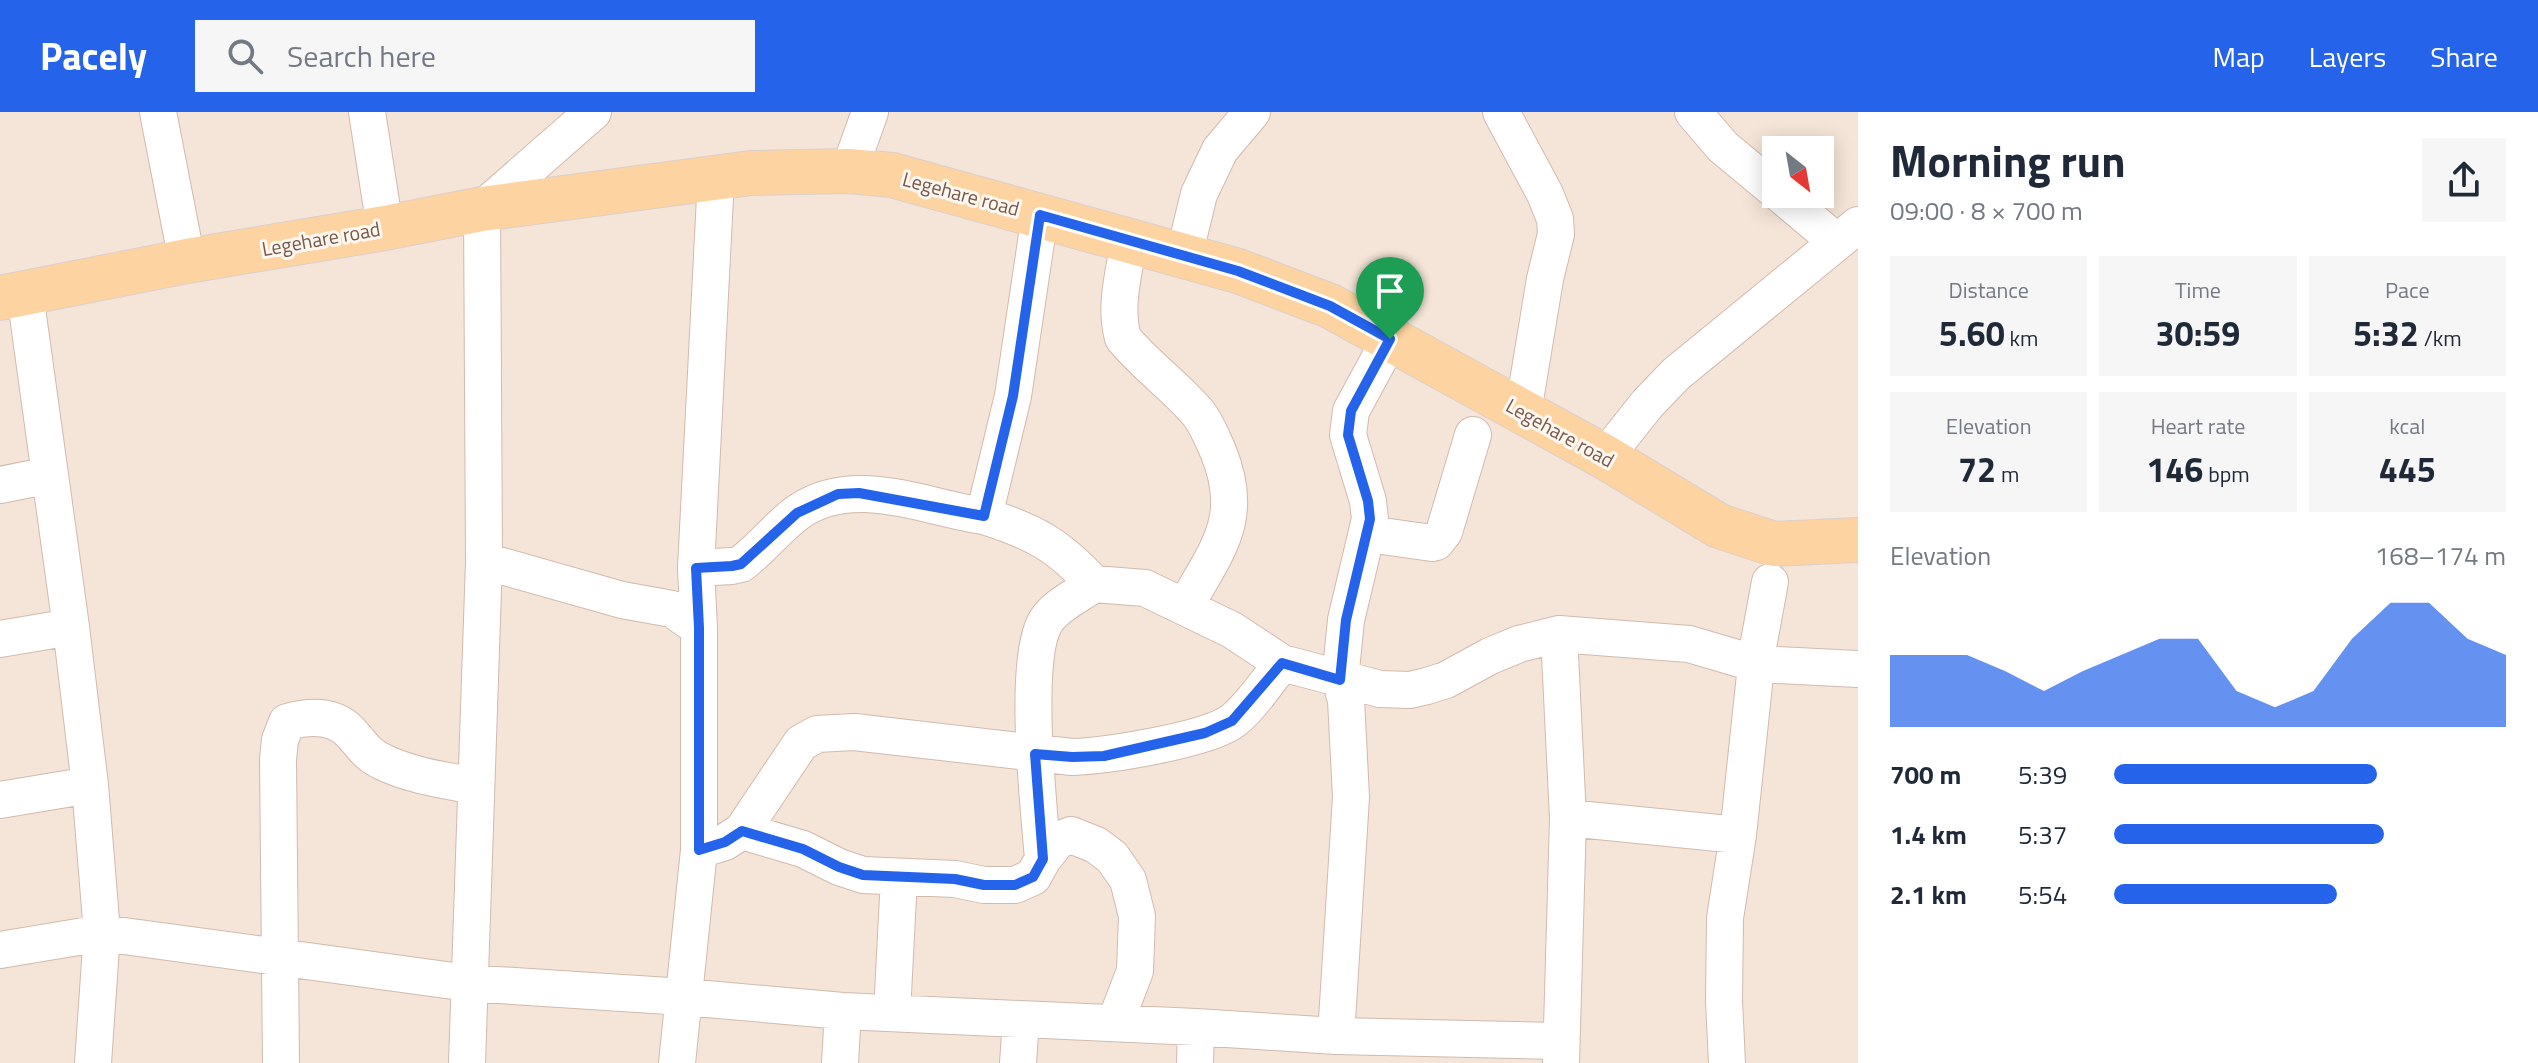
<!DOCTYPE html>
<html lang="en">
<head>
<meta charset="utf-8">
<style>
	:root { --surface:#fff; --page:#f6f6f7; --text:#1f2937; --muted:#747a83; --accent:#2563eb }
	body { margin:0; font-family:"Titillium Web",sans-serif; background:var(--page); color:var(--text); height:100vh; display:flex; flex-direction:column; font-size:30px; white-space:nowrap }
	* { box-sizing:border-box; margin:0 }
	p { font-size:26px; color:var(--muted) }
	.icon { flex:none; width:44px; height:44px; fill:none; stroke:currentColor; stroke-width:2; stroke-linecap:round; stroke-linejoin:round }
	.map { position:relative; flex:1; overflow:hidden }
	.sheet { display:flex; flex-direction:column; background:var(--surface); width:680px }
	.sheet>* { flex:none }
	.needle { width:52px; rotate:149deg }
	.fabs { position:absolute; left:1762px; top:24px; display:grid; gap:16px }
	.fabs a { display:grid; place-items:center; width:72px; height:72px; border-radius:0px; background:var(--surface); box-shadow:0 4px 20px #0003; font-size:40px }
	.pin { position:absolute; display:grid; place-items:center; width:68px; height:68px; color:#fff; margin:-82px -34px; border-radius:50% 50% 50% 0; rotate:-45deg; box-shadow:0 0 8px #0007 }
	.pin .icon { rotate:45deg }
	.round { display:grid; place-items:center; flex:none; width:84px; height:84px; border-radius:0px; background:var(--page) }
	.overview { display:flex; align-items:center; justify-content:space-between; height:136px; padding:0 32px }
	h1 { font-size:44px; font-weight:700; line-height:60px }
	.metrics { display:grid; grid-template-columns:repeat(3,1fr); gap:12px; height:136px; padding:8px 32px }
	.metrics div { display:grid; align-content:center; border-radius:0px; background:var(--page); text-align:center }
	.metrics b { font-size:34px; font-weight:700 }
	.metrics small { font-size:22px; font-weight:400 }
	.metrics p { font-size:22px }
	.chart { height:224px; padding:16px 32px }
	.chart p { display:flex; justify-content:space-between }
	.chart svg { width:100%; height:144px; margin-top:8px; fill:var(--accent); opacity:.7 }
	ul { padding:0 32px; list-style:none; font-size:26px }
	li { display:grid; grid-template-columns:128px 96px 1fr; align-items:center; height:60px }
	li i { height:20px; border-radius:10px; background:var(--accent) }
	header { display:flex; align-items:center; gap:48px; box-sizing:border-box; height:112px; padding:0 40px; background:var(--accent); color:#fff }
	header strong { font-size:38px }
	nav { display:flex; gap:44px; margin-inline-start:auto; font-size:28px }
	.search { width:560px; height:72px; background:var(--page); display:flex; align-items:center; gap:20px; box-sizing:border-box; padding:0 28px; border-radius:0px; color:var(--muted); font-size:30px }
	main { display:flex; flex:1; min-height:0 }
	.map>svg:first-child { display:block }
	.residential { fill:#f5e5d8; fill-rule:evenodd }
	.lines { fill:none; stroke-linecap:round; stroke-linejoin:round }
	.minor-casing { stroke:#d1baae; stroke-width:38 }
	.major-casing { stroke:#dad0cd; stroke-width:46 }
	.minor { stroke:#fff; stroke-width:36 }
	.major { stroke:#fdd3a1; stroke-width:44 }
	.route-casing { stroke:#fff; stroke-width:16 }
	.route { stroke:#2563eb; stroke-width:10 }
	.labels { text-anchor:middle; stroke-width:6; stroke-linejoin:round; paint-order:stroke }
	.street-label { font-size:20px; fill:#7a584b; stroke:#fff8f1 }
</style>
</head>
<body>
<header>
<strong>Pacely</strong>
<div class="search"><svg class="icon" aria-label="search" viewBox="0 0 24 24"><circle cx="10" cy="10" r="6"/><path d="M15 15l6 6"/></svg>Search here</div>
<nav><a>Map</a><a>Layers</a><a>Share</a></nav>
</header>
<main>
<div class="map">
<svg width="1858" height="951" viewBox="0 0 1858 951">
	<rect width="100%" height="100%" fill="#fdf4ea"/>
	<path class="residential" d="M 0,0 L 1858,0 L 1858,951 L 0,951 ZM 1776,38 L 1820,38 L 1820,82 L 1776,82 Z"/>
	<g class="lines">
		<defs>
			<path id="minor" d="M 158,0 L 187,149
				M 367,0 L 385,116
				M 1501,0 L 1545,82 L 1555,107 L 1556,122 L 1545,167 L 1523,300
				M 1693,0 L 1723,35 L 1776,79
				M 849,59 L 870,0
				M 1780,82 L 1837,130
				M 1129,129 C 1124,161 1114,194 1123,226 C 1145,253 1175,274 1198,301 C 1207,312 1212,326 1218,339 C 1246,407 1217,437 1185,495
				M 1184,144 L 1199,82 L 1220,38 L 1252,0
				M 25,182 L 71,515 L 90,673 L 102,821 L 93,951
				M 1605,345 L 1648,291 L 1676,262 L 1858,113
				M 0,373 L 50,363
				M 984,404 C 1035,420 1058,433 1094,472 L 1145,476 L 1232,518 L 1282,551 L 1380,577 L 1410,578 L 1427,574 L 1446,568 L 1490,544 L 1519,532 L 1559,522 L 1689,532 L 1757,552 L 1858,557
				M 1368,422 L 1432,431 L 1436,430 L 1444,420 L 1473,323
				M 484,449 L 622,488 L 672,497 L 699,516
				M 696,456 L 732,454 L 741,452 C 761,437 777,416 797,401 C 852,361 923,395 984,404 L 1013,284 L 1040,103
				M 1559,522 L 1568,706 L 1561,951
				M 0,527 L 71,515
				M 0,688 L 90,673
				M 1568,706 L 1738,723
				M 742,719 L 803,737 L 839,755 L 863,763 L 955,767 L 984,773 L 1015,773 L 1033,765 L 1043,747 L 1058,728 L 1071,723 L 1096,733 L 1112,745 L 1128,768 L 1137,804 L 1135,859 L 1115,911
				M 699,738 L 725,730 L 742,719 L 801,631 L 817,622 L 854,620 L 1072,645 C 1106,644 1209,628 1234,608 C 1252,593 1267,570 1282,551
				M 1043,747 C 1039,697 1022,547 1046,509 C 1056,493 1079,483 1094,472
				M 0,838 L 102,821 L 468,871 L 684,885 L 843,899 L 1196,915 L 1336,924 L 1561,929
				M 892,901 L 899,765
				M 1336,924 L 1351,685 L 1346,588 L 1340,568 L 1346,508 L 1370,407 L 1368,389 L 1348,323 L 1351,299 L 1390,227
				M 281,951 L 278,647 L 280,628 L 287,610 C 309,604 334,602 351,621 C 363,634 366,642 383,650 C 412,664 444,668 475,674
				M 467,951 L 484,449 L 482,97 L 593,0
				M 677,951 L 699,738 L 699,516 L 696,456 L 716,66
				M 840,951 L 843,899
				M 1018,951 L 1021,908
				M 1195,951 L 1196,915
				M 1727,951 L 1724,889 L 1725,806 L 1738,723 L 1758,535 L 1770,470"/>
			<path id="major" d="M 0,186 L 187,149 L 385,116 L 482,97 L 751,61 L 849,59 L 892,63 L 1238,159 L 1330,194 L 1605,345 L 1719,414 L 1774,432 L 1858,428"/>
		</defs>
		<use href="#minor" class="minor-casing"/>
		<use href="#major" class="major-casing"/>
		<use href="#minor" class="minor"/>
		<use href="#major" class="major"/>
	</g>
	<g class="lines">
		<defs>
			<path id="route" d="M 1040,103 L 1238,159 L 1330,194 L 1390,227 L 1351,299 L 1348,323 L 1368,389 L 1370,407 L 1346,508 L 1340,568 L 1282,551 L 1232,609 L 1205,621 L 1104,644 L 1072,645 L 1035,642 L 1043,747 L 1033,765 L 1015,773 L 984,773 L 955,767 L 863,763 L 839,755 L 803,737 L 742,719 L 725,730 L 699,738 L 699,516 L 696,456 L 732,454 L 741,452 L 797,401 L 838,382 L 859,381 L 984,404 L 1013,284 Z"/>
		</defs>
		<use href="#route" class="route-casing"/>
		<use href="#route" class="route"/>
	</g>
	<g class="labels">
		<g class="street-label">
			<text transform="translate(961 82) rotate(15)" y="7">Legehare road</text>
			<text transform="translate(321 127) rotate(-10)" y="7">Legehare road</text>
			<text transform="translate(1560 321) rotate(29)" y="7">Legehare road</text>
		</g>
	</g>
</svg>
<div class="fabs">
<a><svg class="needle" viewBox="-14 -14 28 28"><path d="M0-13l5 13h-10z" fill="#e53935"/><path d="M0 13l5-13h-10z" fill="#747a83"/></svg></a>
</div>
<div class="pin" style="left:1390px;top:227px;background:#1e9e55"><svg class="icon" aria-label="arrive" viewBox="0 0 24 24"><path d="M6 21V4h12l-3 4 3 4H6"/></svg></div>
</div>
<section class="sheet">
<div class="overview"><div><h1>Morning run</h1><p>09:00 · 8 × 700 m</p></div><a class="round"><svg class="icon" aria-label="share" viewBox="0 0 24 24"><path d="M12 15V3M7 8l5-5 5 5M5 13v7h14v-7"/></svg></a></div>
<div class="metrics">
<div><p>Distance</p><b>5.60<small> km</small></b></div>
<div><p>Time</p><b>30:59</b></div>
<div><p>Pace</p><b>5:32<small> /km</small></b></div>
</div>
<div class="metrics">
<div><p>Elevation</p><b>72<small> m</small></b></div>
<div><p>Heart rate</p><b>146<small> bpm</small></b></div>
<div><p>kcal</p><b>445</b></div>
</div>
<div class="chart"><p><span>Elevation</span>168–174 m</p>
<svg viewBox="0 0 160 44" preserveAspectRatio="none"><path d="M0 44V22L10 22L20 22L30 27L40 33L50 27L60 22L70 17L80 17L90 33L100 38L110 33L120 17L130 6L140 6L150 17L160 22V44z"/></svg>
</div>
<ul>
<li><b>700 m</b>5:39<i style="width:67%"></i></li>
<li><b>1.4 km</b>5:37<i style="width:69%"></i></li>
<li><b>2.1 km</b>5:54<i style="width:57%"></i></li>
</ul>
</section>
</main>
</body>
</html>
